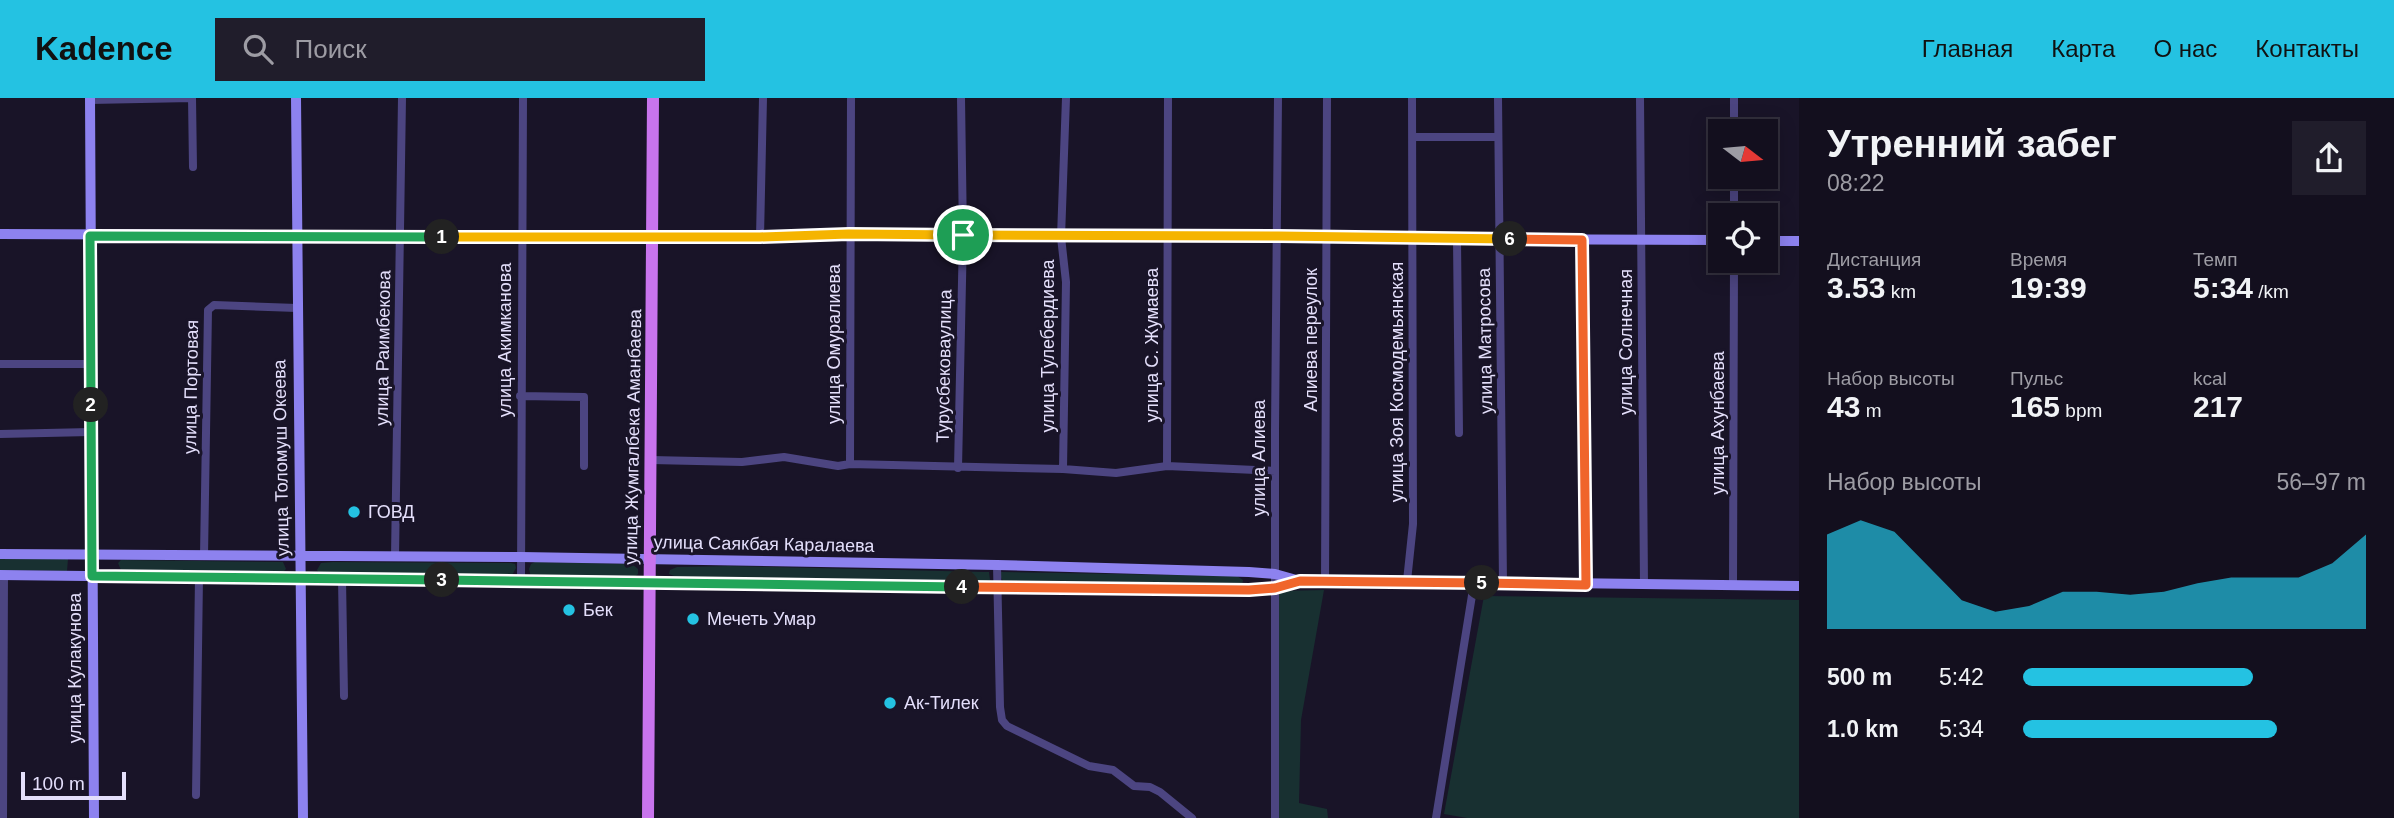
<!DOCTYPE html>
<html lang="ru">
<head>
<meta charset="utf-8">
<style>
	:root { --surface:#130f1e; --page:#201d2b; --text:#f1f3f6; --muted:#9d9ca4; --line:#322f3c; --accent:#24c2e2 }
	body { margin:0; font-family:Arial,sans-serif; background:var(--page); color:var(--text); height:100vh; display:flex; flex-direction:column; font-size:26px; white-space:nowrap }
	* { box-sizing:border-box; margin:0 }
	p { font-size:23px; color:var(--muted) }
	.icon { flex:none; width:38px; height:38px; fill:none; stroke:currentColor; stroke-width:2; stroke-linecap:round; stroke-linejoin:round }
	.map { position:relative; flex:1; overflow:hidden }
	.details { display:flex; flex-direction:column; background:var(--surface); width:595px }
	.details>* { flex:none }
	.needle { width:46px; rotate:106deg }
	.buttons { position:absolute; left:1708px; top:21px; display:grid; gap:14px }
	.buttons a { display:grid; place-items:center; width:70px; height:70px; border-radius:0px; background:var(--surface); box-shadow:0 4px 18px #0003,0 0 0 2px var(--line); font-size:35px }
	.scale { position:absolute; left:21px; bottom:18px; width:105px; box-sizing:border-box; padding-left:7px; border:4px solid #e4dffb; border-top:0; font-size:19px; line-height:24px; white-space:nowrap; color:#e4dffb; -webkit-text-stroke:5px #191428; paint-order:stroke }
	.pin { position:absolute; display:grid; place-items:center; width:60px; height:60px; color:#fff; margin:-30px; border:4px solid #fff; border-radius:50%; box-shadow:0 2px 7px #0007 }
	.km { position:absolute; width:35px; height:35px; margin:-18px; border-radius:50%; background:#222; color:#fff; font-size:19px; line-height:35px; text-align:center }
	.round { display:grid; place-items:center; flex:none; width:74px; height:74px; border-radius:0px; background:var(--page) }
	.overview { display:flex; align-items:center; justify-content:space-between; height:119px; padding:0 28px }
	h1 { font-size:38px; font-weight:700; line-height:52px }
	.metrics { display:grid; grid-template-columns:repeat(3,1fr); gap:10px; height:119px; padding:7px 28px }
	.metrics div { display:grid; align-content:center }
	.metrics b { font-size:30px; font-weight:700 }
	.metrics small { font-size:19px; font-weight:400 }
	.metrics p { font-size:19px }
	.chart { height:196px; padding:14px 28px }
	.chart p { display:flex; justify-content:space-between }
	.chart svg { width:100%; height:126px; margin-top:7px; fill:var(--accent); opacity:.7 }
	ul { padding:0 28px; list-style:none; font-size:23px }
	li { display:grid; grid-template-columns:112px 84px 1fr; align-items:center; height:52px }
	li i { height:18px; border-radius:9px; background:var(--accent) }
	header { display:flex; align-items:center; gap:42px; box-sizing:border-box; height:98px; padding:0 35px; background:var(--accent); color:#111 }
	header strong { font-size:33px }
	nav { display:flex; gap:38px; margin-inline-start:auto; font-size:24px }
	.search { width:490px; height:63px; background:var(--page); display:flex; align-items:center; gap:18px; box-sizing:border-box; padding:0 24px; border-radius:0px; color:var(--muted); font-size:26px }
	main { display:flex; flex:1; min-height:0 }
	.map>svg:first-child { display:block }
	.green { fill:#183031 }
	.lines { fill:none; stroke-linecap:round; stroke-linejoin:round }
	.street { stroke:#4c4581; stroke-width:8 }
	.secondary { stroke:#8d82ef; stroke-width:10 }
	.primary { stroke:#c874ed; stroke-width:12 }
	.split-1-casing { stroke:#fff; stroke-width:14 }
	.split-2-casing { stroke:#fff; stroke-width:14 }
	.split-3-casing { stroke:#fff; stroke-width:14 }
	.split-4-casing { stroke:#fff; stroke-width:14 }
	.split-5-casing { stroke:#fff; stroke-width:14 }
	.split-6-casing { stroke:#fff; stroke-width:14 }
	.split-7-casing { stroke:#fff; stroke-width:14 }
	.split-1 { stroke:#f5b400; stroke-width:9 }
	.split-2 { stroke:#22a559; stroke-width:9 }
	.split-3 { stroke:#22a559; stroke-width:9 }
	.split-4 { stroke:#22a559; stroke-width:9 }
	.split-5 { stroke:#f0652b; stroke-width:9 }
	.split-6 { stroke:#f0652b; stroke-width:9 }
	.split-7 { stroke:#f5b400; stroke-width:9 }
	.poi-dot { fill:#24c2e2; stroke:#191428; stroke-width:2.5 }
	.labels { text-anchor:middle; stroke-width:6; stroke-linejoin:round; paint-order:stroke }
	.street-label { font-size:18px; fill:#e4dffb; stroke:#191428 }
	.poi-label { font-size:18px; fill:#e4dffb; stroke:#191428; text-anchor:start }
</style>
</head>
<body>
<header>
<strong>Kadence</strong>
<div class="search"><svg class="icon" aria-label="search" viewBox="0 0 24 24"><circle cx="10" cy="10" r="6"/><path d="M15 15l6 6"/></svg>Поиск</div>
<nav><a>Главная</a><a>Карта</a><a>О нас</a><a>Контакты</a></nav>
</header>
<main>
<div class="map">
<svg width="1799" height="720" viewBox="0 0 1799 720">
	<rect width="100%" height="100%" fill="#191428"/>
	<path class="green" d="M 0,461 L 68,461 L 67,473 L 0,472 Z
		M 121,462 L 283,464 L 286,471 L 283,474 L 121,472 L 118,465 Z
		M 333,464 L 511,465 L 515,466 L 516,470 L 511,479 L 319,475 L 317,472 L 321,465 Z
		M 535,464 L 632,466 L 638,471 L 638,476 L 632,481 L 531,479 L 529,471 L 531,466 Z
		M 729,468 L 985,474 L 989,474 L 990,482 L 985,483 L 677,479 L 669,476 L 670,472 L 677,469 Z
		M 1001,474 L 1237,478 L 1243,482 L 1242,487 L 1228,487 L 1003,483 L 1000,478 Z
		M 1324,492 L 1301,622 L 1299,705 L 1327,711 L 1328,720 L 1278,720 L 1276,493 Z
		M 1484,498 L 1799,502 L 1799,720 L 1467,720 L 1444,716 Z"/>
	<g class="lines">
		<path class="street" d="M 192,0 L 193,69
			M 1498,0 L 1503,486
			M 1640,0 L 1644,487
			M 90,2 L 192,0
			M 1734,33 L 1734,0
			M 1413,39 L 1498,39
			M 1734,117 L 1734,79
			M 760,139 L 763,0
			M 1457,141 L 1459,335
			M 1582,142 L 1586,487
			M 0,266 L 91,266
			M 520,298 L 584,299 L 584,368
			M 0,336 L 91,334
			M 651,362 L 742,364 L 784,359 L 838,368 L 850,366 L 1063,371 L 1116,375 L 1167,368 L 1275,373
			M 850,366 L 851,0
			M 1167,368 L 1168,0
			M 958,370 L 963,137 L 961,0
			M 1063,371 L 1066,184 L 1061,139 L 1066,0
			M 204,458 L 208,212 L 214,207 L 297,210
			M 395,459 L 402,0
			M 997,467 L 1000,609 L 1002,622 L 1007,628 L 1089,668 L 1113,672 L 1134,688 L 1150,689 L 1160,694 L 1192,720
			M 342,481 L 344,598
			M 521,483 L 523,0
			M 1407,483 L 1413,426 L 1412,0
			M 1325,485 L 1327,0
			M 1733,488 L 1734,163
			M 196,697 L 199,479
			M 3,720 L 4,477
			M 1275,720 L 1275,332 L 1278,0
			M 1436,720 L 1474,485"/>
		<path class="secondary" d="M 90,0 L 94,720
			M 296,0 L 303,720
			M 0,136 L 760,139 L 849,136 L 1061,139 L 1278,138 L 1414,141 L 1720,142
			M 1766,143 L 1799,143
			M 0,456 L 521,459 L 997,467 L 1249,474 L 1275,476 L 1300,483 L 1325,485 L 1407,483 L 1799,488
			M 0,477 L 1249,492 L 1275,490 L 1300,483"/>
		<path class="primary" d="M 648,720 L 653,0"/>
	</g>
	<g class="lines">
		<defs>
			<path id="split-1" d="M 442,139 L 760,139 L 849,136 L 963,137"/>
			<path id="split-2" d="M 91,307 L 90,138 L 442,139"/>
			<path id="split-3" d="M 91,307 L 92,478 L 442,482"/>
			<path id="split-4" d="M 442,482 L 962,489"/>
			<path id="split-5" d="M 962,489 L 1249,492 L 1275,490 L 1300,483 L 1482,485"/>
			<path id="split-6" d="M 1482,485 L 1586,487 L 1582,142 L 1510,141"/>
			<path id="split-7" d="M 963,137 L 1278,138 L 1510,141"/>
		</defs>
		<use href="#split-1" class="split-1-casing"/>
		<use href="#split-2" class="split-2-casing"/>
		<use href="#split-3" class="split-3-casing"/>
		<use href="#split-4" class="split-4-casing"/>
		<use href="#split-5" class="split-5-casing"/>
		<use href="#split-6" class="split-6-casing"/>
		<use href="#split-7" class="split-7-casing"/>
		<use href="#split-1" class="split-1"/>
		<use href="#split-2" class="split-2"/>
		<use href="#split-3" class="split-3"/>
		<use href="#split-4" class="split-4"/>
		<use href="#split-5" class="split-5"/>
		<use href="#split-6" class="split-6"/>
		<use href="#split-7" class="split-7"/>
	</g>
	<g class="poi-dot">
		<circle cx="354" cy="414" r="7"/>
		<circle cx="569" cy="512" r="7"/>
		<circle cx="693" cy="521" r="7"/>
		<circle cx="890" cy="605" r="7"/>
	</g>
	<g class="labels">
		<g class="street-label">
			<text transform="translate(505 242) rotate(-90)" y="6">улица Акимканова</text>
			<text transform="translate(1311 242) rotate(-90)" y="6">Алиева переулок</text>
			<text transform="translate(1485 243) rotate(-91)" y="6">улица Матросова</text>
			<text transform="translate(1626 244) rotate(-90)" y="6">улица Солнечная</text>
			<text transform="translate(834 246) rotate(-90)" y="6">улица Омуралиева</text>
			<text transform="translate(1152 247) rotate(-90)" y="6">улица С. Жумаева</text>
			<text transform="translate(1048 248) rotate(-90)" y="6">улица Тулебердиева</text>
			<text transform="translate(383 250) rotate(-89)" y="6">улица Раимбекова</text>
			<text transform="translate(944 268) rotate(-89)" y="6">Турусбековаулица</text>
			<text transform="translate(1397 284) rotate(-90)" y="6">улица Зоя Космодемьянская</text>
			<text transform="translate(191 289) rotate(-89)" y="6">улица Портовая</text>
			<text transform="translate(1718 325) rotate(-90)" y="6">улица Ахунбаева</text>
			<text transform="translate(633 339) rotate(-89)" y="6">улица Жумгалбека Аманбаева</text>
			<text transform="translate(281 360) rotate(-91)" y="6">улица Толомуш Океева</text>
			<text transform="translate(1259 360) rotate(-90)" y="6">улица Алиева</text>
			<text transform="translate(764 446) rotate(1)" y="6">улица Саякбая Каралаева</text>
			<text transform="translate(75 570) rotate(-90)" y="6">улица Кулакунова</text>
		</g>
		<g class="poi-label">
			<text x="368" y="420">ГОВД</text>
			<text x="583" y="518">Бек</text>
			<text x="707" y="527">Мечеть Умар</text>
			<text x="904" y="611">Ак-Тилек</text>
		</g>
	</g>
</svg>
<div class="buttons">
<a><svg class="needle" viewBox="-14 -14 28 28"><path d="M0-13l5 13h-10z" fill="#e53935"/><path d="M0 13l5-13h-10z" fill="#9d9ca4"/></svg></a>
<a><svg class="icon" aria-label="locate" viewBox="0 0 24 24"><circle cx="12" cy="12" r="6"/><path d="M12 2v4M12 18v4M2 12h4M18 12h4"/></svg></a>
</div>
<div class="scale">100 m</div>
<div class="pin" style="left:963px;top:137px;background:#1e9e55"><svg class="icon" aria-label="arrive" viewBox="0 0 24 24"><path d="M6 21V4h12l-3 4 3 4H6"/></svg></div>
<b class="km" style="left:442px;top:139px">1</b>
<b class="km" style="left:91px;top:307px">2</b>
<b class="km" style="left:442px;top:482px">3</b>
<b class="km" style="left:962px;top:489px">4</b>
<b class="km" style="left:1482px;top:485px">5</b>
<b class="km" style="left:1510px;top:141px">6</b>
</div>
<section class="details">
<div class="overview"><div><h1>Утренний забег</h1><p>08:22</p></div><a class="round"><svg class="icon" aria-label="share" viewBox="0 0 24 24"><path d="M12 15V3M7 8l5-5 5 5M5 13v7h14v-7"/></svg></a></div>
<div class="metrics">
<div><p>Дистанция</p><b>3.53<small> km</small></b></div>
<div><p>Время</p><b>19:39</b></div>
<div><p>Темп</p><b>5:34<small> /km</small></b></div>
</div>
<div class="metrics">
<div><p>Набор высоты</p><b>43<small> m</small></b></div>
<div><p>Пульс</p><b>165<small> bpm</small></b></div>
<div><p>kcal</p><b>217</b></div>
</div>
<div class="chart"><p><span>Набор высоты</span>56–97 m</p>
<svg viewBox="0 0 160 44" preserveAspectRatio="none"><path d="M0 44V11L10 6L20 10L30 22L40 34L50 38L60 36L70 31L80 31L90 32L100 31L110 28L120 26L130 26L140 26L150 21L160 11V44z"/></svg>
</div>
<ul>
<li><b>500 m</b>5:42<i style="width:67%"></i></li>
<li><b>1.0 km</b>5:34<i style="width:74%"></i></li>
</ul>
</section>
</main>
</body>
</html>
